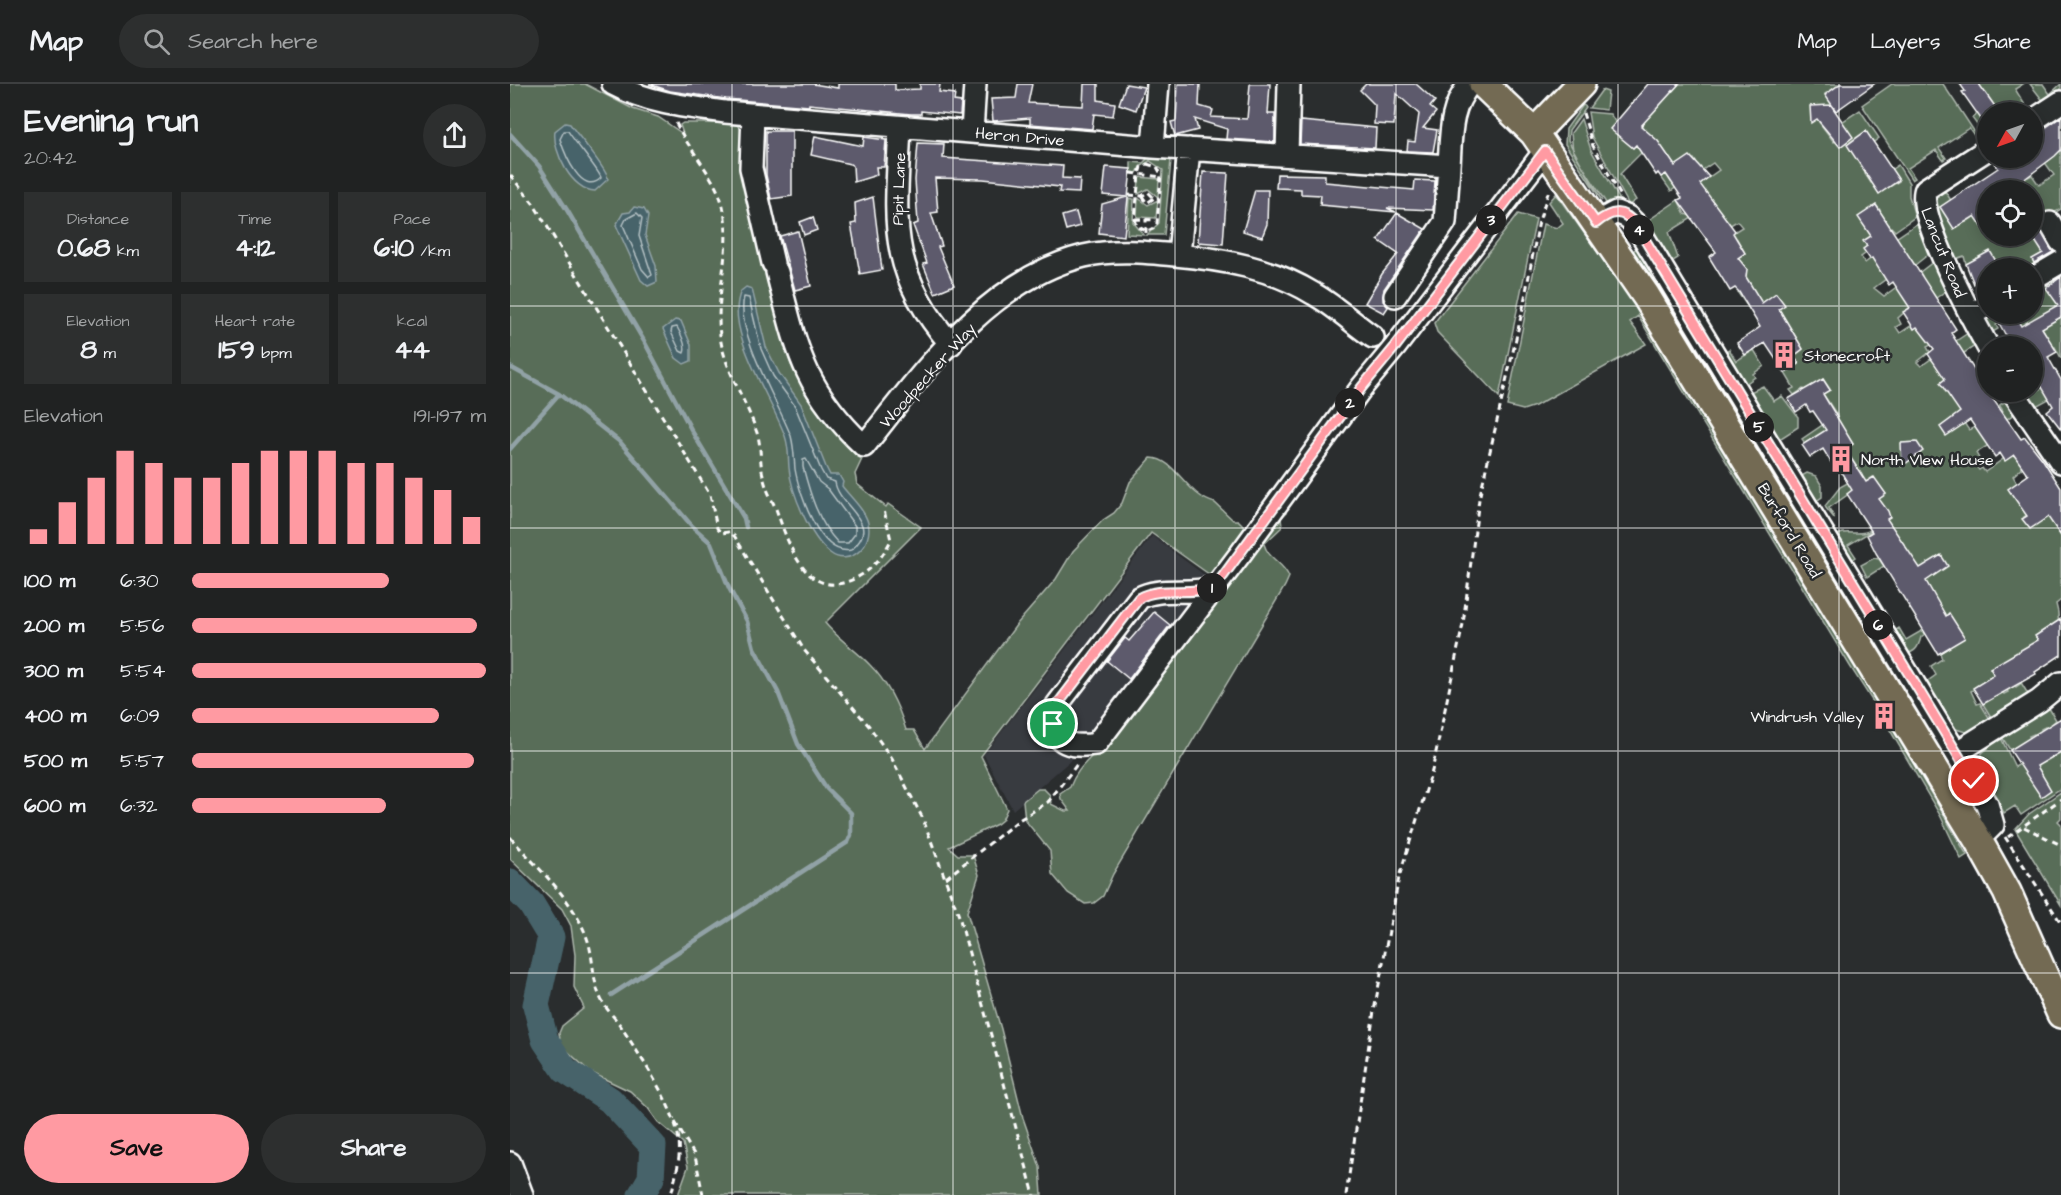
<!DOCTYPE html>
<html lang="en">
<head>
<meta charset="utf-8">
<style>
	:root { --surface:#202222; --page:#2d2f2f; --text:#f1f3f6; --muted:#a2a4a5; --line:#3d3f40; --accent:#ff9aa2 }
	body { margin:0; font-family:"Architects Daughter",sans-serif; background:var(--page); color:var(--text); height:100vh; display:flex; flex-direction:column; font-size:22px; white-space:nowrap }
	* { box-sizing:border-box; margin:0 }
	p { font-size:20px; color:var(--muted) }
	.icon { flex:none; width:33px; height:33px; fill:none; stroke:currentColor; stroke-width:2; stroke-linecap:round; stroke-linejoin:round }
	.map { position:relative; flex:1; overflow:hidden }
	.details { display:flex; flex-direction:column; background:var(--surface); width:510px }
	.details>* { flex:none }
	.needle { width:39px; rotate:230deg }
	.tools { position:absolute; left:1467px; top:18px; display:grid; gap:12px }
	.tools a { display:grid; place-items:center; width:66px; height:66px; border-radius:50%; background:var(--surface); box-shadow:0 3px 15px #0003,0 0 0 2px var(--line); font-size:30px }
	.pin { position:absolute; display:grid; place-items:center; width:51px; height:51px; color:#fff; margin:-26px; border:3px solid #fff; border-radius:50%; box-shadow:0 2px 6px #0007 }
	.km { position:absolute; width:30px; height:30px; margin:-15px; border-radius:50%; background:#222; color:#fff; font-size:16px; line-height:30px; text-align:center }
	.round { display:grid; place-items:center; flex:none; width:63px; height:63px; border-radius:32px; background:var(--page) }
	.headline { display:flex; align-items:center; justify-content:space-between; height:102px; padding:0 24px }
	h1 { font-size:33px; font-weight:700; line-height:45px }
	.stats { display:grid; grid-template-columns:repeat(3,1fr); gap:9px; height:102px; padding:6px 24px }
	.stats div { display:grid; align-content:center; border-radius:0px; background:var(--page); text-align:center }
	.stats b { font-size:26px; font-weight:700 }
	.stats small { font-size:16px; font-weight:400 }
	.stats p { font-size:16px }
	.chart { height:168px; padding:12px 24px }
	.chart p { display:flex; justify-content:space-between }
	.chart svg { width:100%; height:108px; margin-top:6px; stroke:var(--accent); stroke-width:6 }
	.button { display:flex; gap:12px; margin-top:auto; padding:12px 24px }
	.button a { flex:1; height:69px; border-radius:36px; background:var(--accent); color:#111; font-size:24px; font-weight:700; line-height:69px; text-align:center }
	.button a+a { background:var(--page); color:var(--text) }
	ul { padding:0 24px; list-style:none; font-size:20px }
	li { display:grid; grid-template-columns:96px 72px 1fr; align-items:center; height:45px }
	li i { height:15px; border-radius:8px; background:var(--accent) }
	header { display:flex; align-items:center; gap:36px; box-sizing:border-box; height:84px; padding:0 30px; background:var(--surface); border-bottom:2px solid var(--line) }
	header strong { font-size:28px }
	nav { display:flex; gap:33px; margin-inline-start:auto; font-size:21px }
	.search { width:420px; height:54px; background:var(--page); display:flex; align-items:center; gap:15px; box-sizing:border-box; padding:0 21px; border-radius:33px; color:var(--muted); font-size:22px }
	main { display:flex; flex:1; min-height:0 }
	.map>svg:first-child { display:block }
	.built { fill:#393a41 }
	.green { fill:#596d58; stroke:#acb6ac; stroke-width:1.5 }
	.water { fill:#47646b; stroke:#91a2a6; stroke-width:1.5 }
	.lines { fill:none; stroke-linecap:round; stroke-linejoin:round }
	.shore { stroke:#b5c1c4; stroke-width:1.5 }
	.stream { stroke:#91a2a6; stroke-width:4.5 }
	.river { stroke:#47646b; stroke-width:27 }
	.building { fill:#5d5a6c; stroke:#fff; stroke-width:1.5 }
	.minor-casing { stroke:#fff; stroke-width:26 }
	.major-casing { stroke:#fff; stroke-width:32 }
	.path { stroke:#fff; stroke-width:3; stroke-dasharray:6 4.5; stroke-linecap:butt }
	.minor { stroke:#2a2d2e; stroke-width:21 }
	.major { stroke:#736b52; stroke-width:27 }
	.route-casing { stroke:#fff; stroke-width:12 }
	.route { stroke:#ff9aa2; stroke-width:8 }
	.grid { fill:none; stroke:#fff; stroke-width:1.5; stroke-opacity:0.55 }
	.labels { text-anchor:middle; stroke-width:5; stroke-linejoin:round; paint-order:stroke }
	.street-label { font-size:16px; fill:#fff; stroke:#2a2d2e }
	.poi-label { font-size:16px; fill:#fff; stroke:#2a2d2e; text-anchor:start }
</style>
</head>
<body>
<header>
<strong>Map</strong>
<div class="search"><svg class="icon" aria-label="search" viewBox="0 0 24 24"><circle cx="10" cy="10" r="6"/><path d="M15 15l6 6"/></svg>Search here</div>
<nav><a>Map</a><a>Layers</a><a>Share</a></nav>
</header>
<main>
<section class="details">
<div class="headline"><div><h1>Evening run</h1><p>20:42</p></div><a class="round"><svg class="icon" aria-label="share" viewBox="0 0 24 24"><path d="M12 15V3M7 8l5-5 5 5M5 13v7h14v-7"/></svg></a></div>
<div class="stats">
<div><p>Distance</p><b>0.68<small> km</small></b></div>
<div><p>Time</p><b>4:12</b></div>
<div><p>Pace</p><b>6:10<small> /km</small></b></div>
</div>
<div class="stats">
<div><p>Elevation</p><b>8<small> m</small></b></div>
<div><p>Heart rate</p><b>159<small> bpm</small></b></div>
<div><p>kcal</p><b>44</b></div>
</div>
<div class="chart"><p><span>Elevation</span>191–197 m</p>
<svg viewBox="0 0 160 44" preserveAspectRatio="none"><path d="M5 44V38M15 44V27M25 44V17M35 44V6M45 44V11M55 44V17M65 44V17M75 44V11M85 44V6M95 44V6M105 44V6M115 44V11M125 44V11M135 44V17M145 44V22M155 44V33"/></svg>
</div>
<ul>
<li><b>100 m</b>6:30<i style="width:67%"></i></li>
<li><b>200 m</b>5:56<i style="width:97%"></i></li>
<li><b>300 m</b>5:54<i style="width:100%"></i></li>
<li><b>400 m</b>6:09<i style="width:84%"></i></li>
<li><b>500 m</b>5:57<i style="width:96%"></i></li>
<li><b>600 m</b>6:32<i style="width:66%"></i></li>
</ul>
<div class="button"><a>Save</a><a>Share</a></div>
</section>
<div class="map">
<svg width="1551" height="1111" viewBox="0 0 1551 1111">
	<rect width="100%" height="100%" fill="#2a2d2e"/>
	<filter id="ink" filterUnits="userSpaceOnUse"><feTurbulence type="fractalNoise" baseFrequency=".0167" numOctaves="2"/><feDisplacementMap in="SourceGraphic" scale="12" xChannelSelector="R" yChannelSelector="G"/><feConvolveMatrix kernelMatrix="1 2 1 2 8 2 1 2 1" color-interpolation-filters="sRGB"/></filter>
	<g filter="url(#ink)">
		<path class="built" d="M 642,452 L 701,496 L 568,670 L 503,726 L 474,671 Z"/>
		<path class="green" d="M 0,0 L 75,0 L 123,25 L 148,33 L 173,50 L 170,41 L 173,39 L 225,39 L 231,45 L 236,62 L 231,66 L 231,83 L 238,118 L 242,118 L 275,248 L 272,254 L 281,281 L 286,284 L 308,328 L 329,343 L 352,375 L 345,390 L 347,400 L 376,423 L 378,420 L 411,443 L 315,539 C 328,555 346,566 360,581 C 378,599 389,623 396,646 L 404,646 L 415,665 L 507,540 L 546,495 L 563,467 L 593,436 L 604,429 L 612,419 L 620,398 L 641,374 C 667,375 675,411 705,419 L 723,436 L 728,436 L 737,445 L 703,493 L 641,449 L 471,672 L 497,725 L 492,736 L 487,740 L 439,763 L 448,771 L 463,771 L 469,791 L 457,828 L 491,945 L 513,1034 L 530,1083 L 532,1111 L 168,1111 L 178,1083 L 173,1059 L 148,1038 L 138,1024 L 120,1007 L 80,988 L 51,961 L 49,949 L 52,942 L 74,924 L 64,903 L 65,871 L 61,842 L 52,825 L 0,775 Z
			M 1169,0 L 1330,0 L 1315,10 L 1324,23 L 1309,38 L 1324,58 L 1339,48 L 1330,39 L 1350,26 L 1369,54 L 1361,60 L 1356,47 L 1340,58 L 1359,87 L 1355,90 L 1361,99 L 1365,96 L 1373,107 L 1389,97 L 1379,87 L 1388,81 L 1399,99 L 1399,112 L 1405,133 L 1385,147 L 1379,141 L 1377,142 L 1367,128 L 1370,126 L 1366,121 L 1349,133 L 1365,157 L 1356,161 L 1359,167 L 1351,173 L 1355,179 L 1371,167 L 1371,188 L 1376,195 L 1364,204 L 1374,212 L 1392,199 L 1405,219 L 1388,234 L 1391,240 L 1386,243 L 1390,249 L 1402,241 L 1404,245 L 1412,240 L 1421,261 L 1417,263 L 1420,268 L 1407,278 L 1411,282 L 1421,275 L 1445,293 L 1435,307 L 1439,311 L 1450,309 C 1451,324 1450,336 1459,346 L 1465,343 L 1488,359 L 1477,362 L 1466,369 L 1471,378 L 1466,382 L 1469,386 L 1472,384 L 1475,388 L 1493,375 L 1499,364 L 1513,383 L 1503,392 L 1507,399 L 1536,418 L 1514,433 L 1518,439 L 1542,428 L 1550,441 L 1546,445 L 1551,452 L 1551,516 L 1546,520 C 1551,535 1548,552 1543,568 L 1489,590 L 1484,582 L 1480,584 L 1485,592 L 1461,607 L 1467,620 L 1470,619 L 1480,635 L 1459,649 L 1446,645 L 1415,599 L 1426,591 L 1421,582 L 1432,575 L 1430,569 L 1454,553 L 1439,530 L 1429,536 L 1427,518 L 1405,532 L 1422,508 L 1378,437 L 1338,461 L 1346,473 L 1338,479 L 1323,454 C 1336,443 1347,454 1361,446 C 1367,442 1373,433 1378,428 L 1369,415 L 1376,410 L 1363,393 L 1319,424 L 1325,435 L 1316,424 L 1315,422 L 1330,403 L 1352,391 L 1335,365 L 1343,360 L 1336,349 L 1295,359 L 1292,355 L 1327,331 L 1313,310 L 1320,305 L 1313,295 L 1295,307 L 1293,305 L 1284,311 L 1280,306 L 1284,304 L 1275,289 L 1289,280 L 1284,272 L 1293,265 L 1269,225 L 1274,221 L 1266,210 L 1240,226 L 1228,209 L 1241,201 L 1234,190 L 1237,185 L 1224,176 L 1235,169 L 1227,155 L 1206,168 L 1216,153 L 1232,143 L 1227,137 L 1212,146 L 1218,137 L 1203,121 L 1159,148 L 1168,174 L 1160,179 L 1133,140 L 1168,116 L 1175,130 L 1180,132 L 1201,117 L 1185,103 L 1209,86 L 1203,79 L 1161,107 L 1151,93 L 1156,90 L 1161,98 L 1186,78 L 1184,75 L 1165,82 L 1149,59 L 1133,67 L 1110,90 L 1126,116 L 1119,121 L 1082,53 L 1078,28 L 1100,30 L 1106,39 L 1101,45 L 1123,64 L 1138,49 L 1129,39 L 1135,34 L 1121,19 L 1139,33 Z
			M 1382,0 L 1433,0 L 1468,53 L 1466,54 L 1459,44 L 1429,64 L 1436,74 L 1433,76 L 1426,66 L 1398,84 L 1405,94 L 1402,96 L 1352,21 Z
			M 1471,0 L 1513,0 L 1505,5 L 1515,21 L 1503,28 L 1489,28 L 1476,9 L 1457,12 Z
			M 1520,0 L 1533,0 L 1540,10 L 1551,0 L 1551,7 L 1534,18 Z
			M 1092,6 L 1098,8 L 1096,26 L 1079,24 Z
			M 1073,21 L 1076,23 L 1059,46 L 1058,56 L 1092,117 L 1055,60 L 1056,45 Z
			M 1469,29 L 1474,40 L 1477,39 L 1477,46 L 1473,49 L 1462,34 Z
			M 1071,35 L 1081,66 L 1114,123 L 1096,119 L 1063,67 L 1061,49 Z
			M 1551,66 L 1551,125 L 1523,141 L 1522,106 L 1505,106 L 1496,96 L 1514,87 L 1518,93 L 1522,91 L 1529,101 L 1544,91 L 1531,73 L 1538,77 Z
			M 638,74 L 661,76 L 654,151 L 637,151 L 649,139 L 653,86 L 640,77 L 630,83 L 627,89 L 621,88 L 621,78 L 633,79 Z
			M 629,93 L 649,95 L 648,113 L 638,105 L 628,110 Z
			M 1435,107 L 1442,118 L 1430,123 L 1456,138 L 1462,134 L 1458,128 L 1462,126 L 1472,142 L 1477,115 L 1478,152 L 1522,152 L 1533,169 L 1522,175 L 1528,185 L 1490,184 L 1488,182 L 1479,184 L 1472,172 L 1456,180 L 1454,172 L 1445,175 L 1424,122 L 1428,113 Z
			M 1046,110 L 1142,244 L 1373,627 L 1370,629 L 1340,582 L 1128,232 L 1120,238 L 1136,260 L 1025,322 L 1013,326 L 997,322 L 1033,140 L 1047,144 L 1053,139 L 1039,118 Z
			M 619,114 L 624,115 L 623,138 L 634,151 L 617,150 Z
			M 628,114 L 638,121 L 648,116 L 646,134 L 627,133 Z
			M 1008,130 L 1026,135 L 989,313 L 927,248 L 924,239 Z
			M 1408,139 L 1420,169 L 1405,181 L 1386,154 Z
			M 1131,161 L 1374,560 L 1368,564 L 1123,167 Z
			M 1423,178 L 1437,206 L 1426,214 L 1410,194 L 1412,192 L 1410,188 Z
			M 1545,190 L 1551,200 L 1551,274 L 1545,263 L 1538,267 L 1539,274 L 1526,251 L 1529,253 L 1535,249 L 1532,243 L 1513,247 L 1504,230 L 1522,230 L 1523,202 Z
			M 1478,230 L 1484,230 L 1489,239 L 1486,241 L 1488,245 L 1481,249 L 1474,236 Z
			M 1458,249 L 1465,262 L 1451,271 L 1446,257 Z
			M 1219,265 L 1226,277 L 1244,266 L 1254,282 L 1243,290 L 1245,293 L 1231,303 L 1211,270 Z
			M 1253,302 L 1264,317 L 1272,312 L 1288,333 L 1288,343 L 1265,358 L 1236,310 Z
			M 1535,302 L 1539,315 L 1524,323 L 1518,312 Z
			M 1496,317 L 1504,330 L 1494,337 L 1489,330 L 1493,327 L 1490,322 L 1480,327 Z
			M 1297,389 L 1306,392 L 1312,402 L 1312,413 L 1302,420 L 1286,395 Z
			M 773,425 L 776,429 L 771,434 L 772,443 L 754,460 C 758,475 774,479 779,493 L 775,502 L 603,790 L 593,812 L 584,819 L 575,820 L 558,809 L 542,790 L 540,767 L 515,736 L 513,717 L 528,705 L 534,705 L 540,711 L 541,720 L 555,727 L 560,727 L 551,715 L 550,710 L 560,703 C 565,690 571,683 581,673 Z
			M 1364,474 L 1369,475 L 1374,482 L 1357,493 L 1351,481 Z
			M 1389,544 L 1396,556 L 1413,546 L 1415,550 L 1411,553 C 1408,565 1405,568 1393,571 L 1380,550 Z
			M 1379,568 L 1465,711 L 1471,737 L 1373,573 Z
			M 1510,597 L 1518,610 L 1481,633 L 1473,620 L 1492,608 L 1494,610 L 1498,608 L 1496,605 L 1504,600 L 1506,603 L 1510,600 Z
			M 1539,624 L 1546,636 L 1543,639 L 1544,641 L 1537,645 L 1535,643 L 1531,645 L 1532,648 L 1526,652 L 1524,650 L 1519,652 L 1521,655 L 1500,666 L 1492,653 Z
			M 1377,634 L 1457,771 L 1451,775 L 1430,731 L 1374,636 Z
			M 1491,654 L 1505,683 L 1551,656 L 1551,704 L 1511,731 L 1505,722 L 1494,729 L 1472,686 L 1472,669 Z
			M 1551,708 L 1551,734 L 1548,737 L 1551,740 L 1551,821 L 1505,745 L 1519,730 Z"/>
		<path class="water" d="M 55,39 L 60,40 C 68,52 97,85 98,95 L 85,107 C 62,107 42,67 45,47 Z
			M 124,123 L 134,125 L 138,132 L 135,151 L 146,182 L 147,198 L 138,202 L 131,196 L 106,141 L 113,129 L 120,128 Z
			M 236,203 L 242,205 L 256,263 L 269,289 L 291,320 L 316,383 L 320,391 L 329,391 L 333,398 L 332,402 C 340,413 355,426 358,439 C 364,461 339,484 320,469 C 300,454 281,408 279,384 C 278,372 279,363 275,352 C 262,315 213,245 231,207 Z
			M 165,236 L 171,237 L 181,261 L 181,277 L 174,280 L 166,274 L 153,245 Z"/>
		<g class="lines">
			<path class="shore" d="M 54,47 L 58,47 C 63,56 91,89 91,94 C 72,113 55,71 50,55 Z
				M 127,129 L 132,134 L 129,152 L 142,191 L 139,193 L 132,185 L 113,141 L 116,135 Z
				M 234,213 L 239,214 L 251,265 L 263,292 L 285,322 L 311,386 L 316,395 L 325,398 C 328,423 374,439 341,466 C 310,473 289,409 285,385 C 284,373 284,363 281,352 C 268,318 225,248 234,213 Z
				M 162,244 L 167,243 C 171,250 177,262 174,269 L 170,267 L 161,248 Z
				M 296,375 L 309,398 L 318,405 L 345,442 L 345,450 L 338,459 L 328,459 C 308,438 300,410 293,383 L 293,376 Z"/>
			<path class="stream" d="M 0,50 L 29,82 L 57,126 L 134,257 L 183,349 L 234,434 L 236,443
				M 0,283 L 49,310 L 0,365
				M 49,310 L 110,358 L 182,442 L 201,459 L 219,504 L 237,537 L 244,564 L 268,608 L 288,660 L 317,705 L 341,729 L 341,751 L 338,758 L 101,911"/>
			<path class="river" d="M 0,798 L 21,820 L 41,853 L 26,921 L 35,956 L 55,986 L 100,1016 L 143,1062 L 141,1094 L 131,1111"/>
		</g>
		<path class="building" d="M 139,0 L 303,0 L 328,4 L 328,0 L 385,0 L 385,6 L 410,5 L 410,0 L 430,0 L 429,8 L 445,10 L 444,17 L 451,18 L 450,31 L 411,27 L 411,30 L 401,30 L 299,20 L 299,22 L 216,15 L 160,7 Z
			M 508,0 L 522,0 L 518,19 L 573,22 L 574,0 L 588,0 L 588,16 L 605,19 L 603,32 L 584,30 L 582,45 L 520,40 L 520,34 L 483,37 L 481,15 L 506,14 Z
			M 616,0 L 634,3 L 626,26 L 609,20 Z
			M 668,0 L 690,0 L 689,22 L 703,26 L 701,33 L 737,35 L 740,0 L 760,0 L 758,30 L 765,30 L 765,58 L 716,55 L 717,45 L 685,35 L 688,46 L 665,52 L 661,38 L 666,37 Z
			M 856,0 L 906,0 L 925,17 L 920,23 L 926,28 L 913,44 L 927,46 L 923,68 L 897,67 L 898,57 L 905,58 L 909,30 L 886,9 L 884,41 L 864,40 L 865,21 L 850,6 Z
			M 1138,0 L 1169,0 L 1131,42 L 1148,57 L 1165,82 L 1180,72 L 1199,93 L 1190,100 L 1225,147 L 1223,149 L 1235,169 L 1228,174 L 1237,185 L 1236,193 L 1252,219 L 1266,209 L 1275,221 L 1269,225 L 1293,265 L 1284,272 L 1289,280 L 1275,289 L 1255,259 L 1235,271 L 1227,259 L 1250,243 L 1229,208 L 1225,204 L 1220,207 L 1199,173 L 1206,168 L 1168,116 L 1172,114 L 1156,90 L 1151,93 L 1148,89 L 1146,91 L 1126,61 L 1123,64 L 1100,45 Z
			M 1330,0 L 1364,0 L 1326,27 L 1315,11 Z
			M 1450,0 L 1469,0 L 1489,28 L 1478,28 L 1478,45 L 1452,8 L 1455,7 Z
			M 1321,21 L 1343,53 L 1330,63 L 1307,35 L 1301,39 L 1300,22 Z
			M 1551,33 L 1551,66 L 1545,72 L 1500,106 L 1478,106 L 1478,151 L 1465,132 L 1444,145 L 1430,123 L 1488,84 L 1485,79 L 1494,74 L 1522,74 L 1522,53 Z
			M 791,37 L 866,44 L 865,64 L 790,60 Z
			M 256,47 L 282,47 L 282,112 L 261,115 L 256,91 Z
			M 1356,47 L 1389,96 L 1369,110 L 1337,61 Z
			M 305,52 L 353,62 L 354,53 L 376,56 L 374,83 L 366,83 L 367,91 L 344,98 L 343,82 L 340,80 L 301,71 Z
			M 408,59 L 434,60 L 433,74 L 553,82 L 552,94 L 570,95 L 569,109 L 549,108 L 550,103 L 473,95 L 425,94 L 428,128 L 421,129 L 432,162 L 428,163 L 444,201 L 425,209 L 413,180 L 417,179 L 403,141 L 408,139 L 405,96 Z
			M 596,83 L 621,85 L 614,152 L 589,149 L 592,120 L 617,113 L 593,111 Z
			M 693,88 L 718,89 L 713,160 L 688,158 Z
			M 767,90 L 815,91 L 815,98 L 904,106 L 905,96 L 925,97 L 923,126 L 877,124 L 886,128 L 810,121 L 811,111 L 791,110 L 791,105 L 766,104 Z
			M 745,106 L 758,106 L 757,140 L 752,153 L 733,147 Z
			M 363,113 L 372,186 L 350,190 L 341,140 L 346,139 L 345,119 Z
			M 1366,121 L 1446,245 L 1441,249 L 1478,308 L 1511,355 L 1515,353 L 1533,376 L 1551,404 L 1551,452 L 1538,433 L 1520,445 L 1512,435 L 1517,432 L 1498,405 L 1518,391 L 1504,371 L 1495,377 L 1490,369 L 1485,373 L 1460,336 L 1436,352 L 1430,343 L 1450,328 L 1430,299 L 1435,295 L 1418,270 L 1424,265 L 1407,243 L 1404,245 L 1393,228 L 1400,224 L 1383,198 L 1379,201 L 1362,174 L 1360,175 L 1353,165 L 1357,162 L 1353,157 L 1361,152 L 1348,133 Z
			M 566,128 L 570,142 L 556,146 L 552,132 Z
			M 887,129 L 915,145 L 874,205 L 873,217 L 878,223 L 874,229 L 855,219 L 872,190 L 888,170 L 868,156 Z
			M 303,133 L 307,146 L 294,151 L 290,138 Z
			M 1527,140 L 1543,168 L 1524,179 L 1522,175 L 1533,169 L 1522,152 L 1522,143 Z
			M 288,147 L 301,202 L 285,206 L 270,152 Z
			M 1480,167 L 1490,184 L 1478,184 L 1478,208 L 1474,209 L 1467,198 L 1464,200 L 1456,180 Z
			M 1551,193 L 1551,233 L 1532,244 L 1547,268 L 1538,273 L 1551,296 L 1551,345 L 1537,327 L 1543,322 L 1522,286 L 1522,262 L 1510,262 L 1504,254 L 1499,257 L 1485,232 L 1504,230 L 1511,242 L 1548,221 L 1536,204 Z
			M 1313,295 L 1320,306 L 1313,310 L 1343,360 L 1335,365 L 1356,398 L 1364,393 L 1376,410 L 1369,415 L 1378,427 L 1380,433 L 1377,435 L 1410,484 L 1431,471 L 1438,482 L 1416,497 L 1436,532 L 1439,529 L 1455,554 L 1428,570 L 1366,469 L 1357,451 L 1362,448 L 1337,410 L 1342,406 L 1325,378 L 1322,380 L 1313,365 L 1300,373 L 1292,361 L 1316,346 L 1303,327 L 1300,328 L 1296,321 L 1286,328 L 1278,315 Z
			M 1407,358 L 1413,367 L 1392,382 L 1391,359 Z
			M 644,528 L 660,541 L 619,595 L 597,577 L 615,554 L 619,557 Z
			M 1551,535 L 1551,571 L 1525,588 L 1526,590 L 1473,620 L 1463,604 L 1484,591 L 1480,584 L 1528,556 L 1525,552 Z
			M 1551,634 L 1551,668 L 1527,682 L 1541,706 L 1531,713 L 1500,666 Z"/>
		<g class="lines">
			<defs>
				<path id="minor" d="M 103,0 C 138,19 176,23 215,28 L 643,63 L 939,82 C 941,52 939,24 960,0
					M 243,30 L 241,84 L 263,179
					M 1522,37 L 1551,18
					M 390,43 C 386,134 375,185 441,260
					M 462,48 L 465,0
					M 643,63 L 648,0
					M 1478,65 L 1416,105 C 1404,127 1464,238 1478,263
					M 777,70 L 779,0
					M 1086,139 L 1106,128 L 1118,133 L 1126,141 L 1477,720 L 1483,741 L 1468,756
					M 1540,139 L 1551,158
					M 669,171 L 679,65
					M 267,188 C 287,266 293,304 354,362 C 412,290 478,195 574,172 C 604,165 635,168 665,171 C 713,175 762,184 804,210 C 825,222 843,239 863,253
					M 1522,195 L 1551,178
					M 885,212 L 935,138 L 939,82
					M 1460,231 L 1478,221
					M 1503,308 L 1551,378
					M 705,503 C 679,512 650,502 629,514 L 547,621 L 543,640 C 548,663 567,663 586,660 L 731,469 L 852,303 L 885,263 L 1035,67
					M 1446,669 L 1529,617 L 1551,599
					M 0,1079 L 12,1111"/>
				<path id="major" d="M 973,0 L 1024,49 L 1136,212 L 1468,756 L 1497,808 L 1551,930
					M 1024,49 L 1071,0"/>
			</defs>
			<use href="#minor" class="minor-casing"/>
			<use href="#major" class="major-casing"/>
			<path class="path" d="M 1073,29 L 1083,62 L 1111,112
				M 166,39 C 180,68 205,91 213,122 C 223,167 203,213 211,258 C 217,289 236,317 246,346 C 252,361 249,376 253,391 C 255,403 261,414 266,425 C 277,455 293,512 336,498 C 358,491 371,476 381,456 L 374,426
				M 637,80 L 647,83 L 651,90 L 647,139 L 643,145 L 636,147 L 627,142 L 625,135 L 629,90 L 631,83 Z
				M 621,89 L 651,93
				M 0,91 L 23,119 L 200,411 L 207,444 L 211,449 L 220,448 L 225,453 L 294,566 L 359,642 L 382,675 L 413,735 L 449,832 L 524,1111
				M 619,111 L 632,112 L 638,108 L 644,114 L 649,114
				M 632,112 L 637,119 L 644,114
				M 625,135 L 647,136
				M 636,149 L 636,135
				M 1514,743 L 1551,761
				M 0,753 C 28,785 65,816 78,857 C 84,876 82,897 91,915 C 96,926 106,934 112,944 C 131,974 165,1022 169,1057 C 171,1076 165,1094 161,1111
				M 1495,753 L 1551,839
				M 1498,753 L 1551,715
				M 436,794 L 509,736 L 538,718 L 568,679
				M 165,1038 L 185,1072 L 193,1111
				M 836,1111 L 864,927 L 889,793 L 922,687 L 953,540 L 969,415 L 1013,224 L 1029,137 L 1039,106"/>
			<use href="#minor" class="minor"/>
			<use href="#major" class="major"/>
		</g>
	</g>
	<g class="lines" filter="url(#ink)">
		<defs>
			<path id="route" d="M 543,640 L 547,621 L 629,514 C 650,502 679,512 705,503 L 852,303 L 885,263 L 1035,67 L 1086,139 C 1101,127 1112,124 1126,141 L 1464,697"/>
		</defs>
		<use href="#route" class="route-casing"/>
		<use href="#route" class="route"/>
	</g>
	<path class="grid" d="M 222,0 L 222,1111M 443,0 L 443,1111M 665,0 L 665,1111M 886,0 L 886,1111M 1108,0 L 1108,1111M 1329,0 L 1329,1111M 0,222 L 1478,222M 1522,222 L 1551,222M 0,444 L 1551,444M 0,667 L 1551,667M 0,889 L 1551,889"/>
	<defs>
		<symbol id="building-bare" viewBox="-9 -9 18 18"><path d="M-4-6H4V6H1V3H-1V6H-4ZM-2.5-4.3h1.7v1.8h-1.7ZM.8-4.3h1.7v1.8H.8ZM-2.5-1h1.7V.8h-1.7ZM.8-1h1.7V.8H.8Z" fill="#ff9aa2" stroke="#2a2d2e" stroke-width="2.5" paint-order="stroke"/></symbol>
	</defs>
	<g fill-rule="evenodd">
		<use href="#building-bare" x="1255" y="252" width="38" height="38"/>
		<use href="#building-bare" x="1312" y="356" width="38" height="38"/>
		<use href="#building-bare" x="1355" y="613" width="38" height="38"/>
	</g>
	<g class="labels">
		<g class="street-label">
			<text transform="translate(510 52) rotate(5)" y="6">Heron Drive</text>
			<text transform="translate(388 105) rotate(-88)" y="6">Pipit Lane</text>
			<text transform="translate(1434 168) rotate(68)" y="6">Lancut Road</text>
			<text transform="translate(417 291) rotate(-48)" y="6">Woodpecker Way</text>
			<text transform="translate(1280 446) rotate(59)" y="6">Burford Road</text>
		</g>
		<g class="poi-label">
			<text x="1294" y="277">Stonecroft</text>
			<text x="1351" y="381">North Vlew House</text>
			<text x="1354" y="638" text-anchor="end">Windrush Valley</text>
		</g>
	</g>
</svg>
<div class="tools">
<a><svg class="needle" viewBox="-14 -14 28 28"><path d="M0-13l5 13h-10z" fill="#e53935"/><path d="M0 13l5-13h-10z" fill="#a2a4a5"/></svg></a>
<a><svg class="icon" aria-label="locate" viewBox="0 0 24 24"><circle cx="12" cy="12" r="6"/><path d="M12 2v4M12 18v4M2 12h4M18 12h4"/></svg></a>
<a>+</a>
<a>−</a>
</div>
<div class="pin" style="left:543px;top:640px;background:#1e9e55"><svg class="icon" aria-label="arrive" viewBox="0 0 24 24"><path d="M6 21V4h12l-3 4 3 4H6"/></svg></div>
<div class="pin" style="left:1464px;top:697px;background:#d93025"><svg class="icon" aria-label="check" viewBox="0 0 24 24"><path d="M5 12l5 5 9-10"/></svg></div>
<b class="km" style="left:702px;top:504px">1</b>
<b class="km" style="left:840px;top:319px">2</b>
<b class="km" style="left:981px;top:136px">3</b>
<b class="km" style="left:1129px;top:146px">4</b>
<b class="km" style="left:1249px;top:343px">5</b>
<b class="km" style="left:1368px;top:541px">6</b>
</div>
</main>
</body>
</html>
